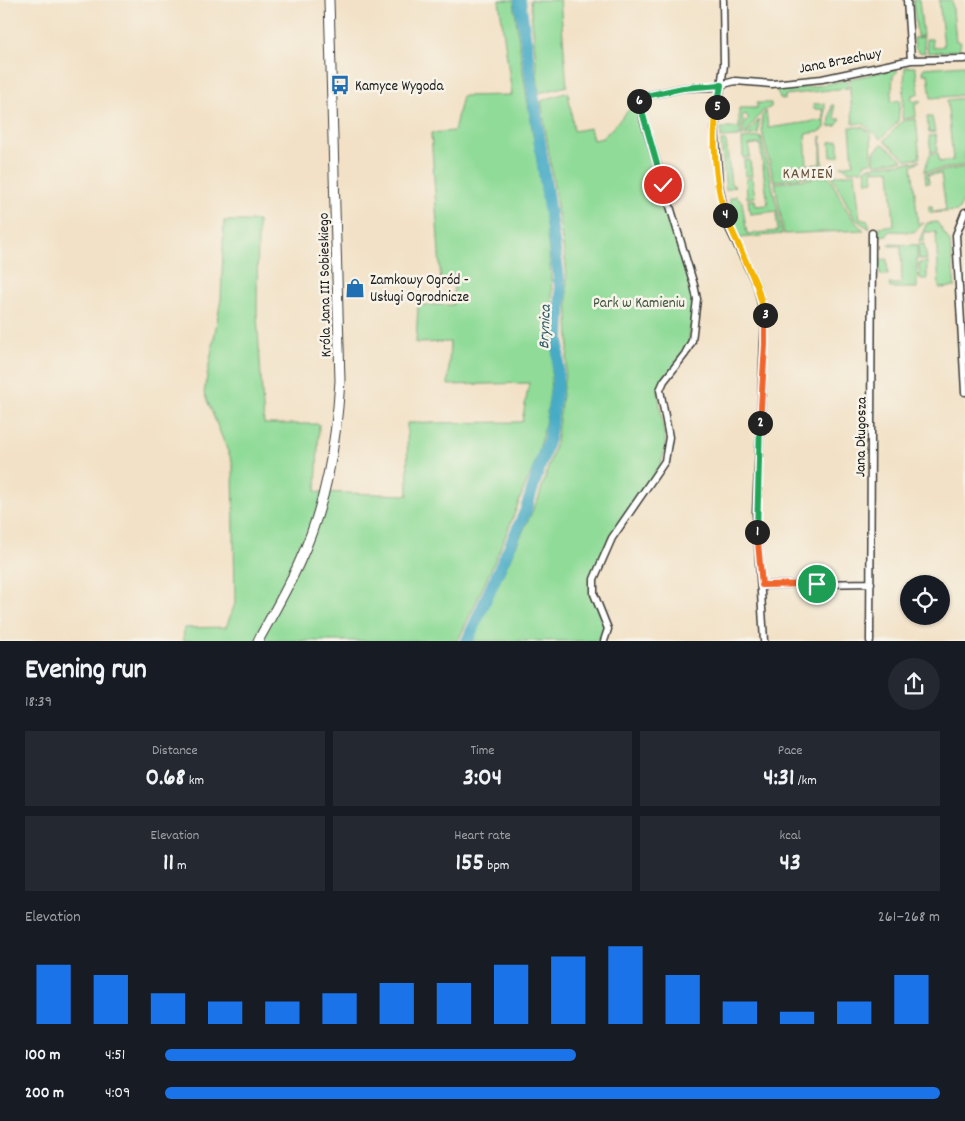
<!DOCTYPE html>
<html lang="en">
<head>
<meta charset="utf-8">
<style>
	:root { --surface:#171b24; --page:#242831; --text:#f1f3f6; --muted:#9ea1a6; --accent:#1a73e8 }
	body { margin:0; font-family:Dekko,sans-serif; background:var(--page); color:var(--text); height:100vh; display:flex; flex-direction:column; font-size:19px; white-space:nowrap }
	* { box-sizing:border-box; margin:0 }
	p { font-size:16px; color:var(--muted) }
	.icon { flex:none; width:28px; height:28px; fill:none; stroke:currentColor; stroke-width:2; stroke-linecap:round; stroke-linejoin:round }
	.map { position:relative; height:641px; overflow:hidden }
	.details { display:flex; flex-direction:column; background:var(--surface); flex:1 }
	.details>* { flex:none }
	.tools { position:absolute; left:900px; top:575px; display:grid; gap:10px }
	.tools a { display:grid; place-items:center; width:50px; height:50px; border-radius:50%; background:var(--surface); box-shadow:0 1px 4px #0004; font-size:25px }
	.pin { position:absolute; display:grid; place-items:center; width:42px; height:42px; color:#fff; margin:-21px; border:2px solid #fff; border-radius:50%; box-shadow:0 1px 5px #0007 }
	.km { position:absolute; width:25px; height:25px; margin:-12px; border-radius:50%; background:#222; color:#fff; font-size:14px; line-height:25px; text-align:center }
	.round { display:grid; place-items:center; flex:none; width:52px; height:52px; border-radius:26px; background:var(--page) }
	.summary { display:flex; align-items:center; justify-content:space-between; height:85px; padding:0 25px }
	h1 { font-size:28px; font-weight:700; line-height:38px }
	.metrics { display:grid; grid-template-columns:repeat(3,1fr); gap:8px; height:85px; padding:5px 25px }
	.metrics div { display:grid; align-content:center; border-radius:0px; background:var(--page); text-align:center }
	.metrics b { font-size:25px; font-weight:700 }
	.metrics small { font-size:14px; font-weight:400 }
	.metrics p { font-size:14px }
	.chart { height:140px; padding:10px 25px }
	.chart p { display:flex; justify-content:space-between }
	.chart svg { width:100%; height:90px; margin-top:5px; stroke:var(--accent); stroke-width:6 }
	ul { padding:0 25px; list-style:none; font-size:16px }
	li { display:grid; grid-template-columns:80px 60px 1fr; align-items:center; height:38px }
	li i { height:12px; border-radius:6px; background:var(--accent) }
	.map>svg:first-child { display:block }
	.green { fill:#90db98; stroke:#567c5a }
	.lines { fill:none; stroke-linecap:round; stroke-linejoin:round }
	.river { stroke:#46abc5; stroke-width:12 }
	.street-casing { stroke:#3c3a36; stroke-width:9 }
	.secondary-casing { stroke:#3c3a36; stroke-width:11 }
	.street { stroke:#fff; stroke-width:6 }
	.secondary { stroke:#fff; stroke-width:9 }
	.split-1-casing { stroke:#fff; stroke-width:10 }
	.split-2-casing { stroke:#fff; stroke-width:10 }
	.split-3-casing { stroke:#fff; stroke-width:10 }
	.split-4-casing { stroke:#fff; stroke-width:10 }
	.split-5-casing { stroke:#fff; stroke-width:10 }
	.split-6-casing { stroke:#fff; stroke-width:10 }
	.split-7-casing { stroke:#fff; stroke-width:10 }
	.split-1 { stroke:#f0652b; stroke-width:6 }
	.split-2 { stroke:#22a559; stroke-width:6 }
	.split-3 { stroke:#f0652b; stroke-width:6 }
	.split-4 { stroke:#f5b400; stroke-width:6 }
	.split-5 { stroke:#f5b400; stroke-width:6 }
	.split-6 { stroke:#22a559; stroke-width:6 }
	.split-7 { stroke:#22a559; stroke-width:6 }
	.labels { text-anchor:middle; stroke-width:5; stroke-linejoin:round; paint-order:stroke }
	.street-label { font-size:15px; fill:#1c1c1c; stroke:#f7f3e8 }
	.poi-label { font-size:15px; fill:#1c1c1c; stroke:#f7f3e8; text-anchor:start }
	.park-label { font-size:15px; fill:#3f5541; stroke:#f7f3e8 }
	.neighbourhood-label { font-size:16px; letter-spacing:1px; fill:#67523b; stroke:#f7f3e8 }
	.water-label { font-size:16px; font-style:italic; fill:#2f5c68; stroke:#f7f3e8 }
</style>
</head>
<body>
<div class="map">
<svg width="965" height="641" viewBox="0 0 965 641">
	<rect width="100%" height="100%" fill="#f7f3e8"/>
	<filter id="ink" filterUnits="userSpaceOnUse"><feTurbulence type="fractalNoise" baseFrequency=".02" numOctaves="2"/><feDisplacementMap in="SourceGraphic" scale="10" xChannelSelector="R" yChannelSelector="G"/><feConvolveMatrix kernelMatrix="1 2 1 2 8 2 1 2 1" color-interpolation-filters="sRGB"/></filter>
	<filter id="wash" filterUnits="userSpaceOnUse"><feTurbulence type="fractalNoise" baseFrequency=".0096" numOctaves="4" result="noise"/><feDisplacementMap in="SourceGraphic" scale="20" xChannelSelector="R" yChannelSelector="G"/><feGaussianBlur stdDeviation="1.12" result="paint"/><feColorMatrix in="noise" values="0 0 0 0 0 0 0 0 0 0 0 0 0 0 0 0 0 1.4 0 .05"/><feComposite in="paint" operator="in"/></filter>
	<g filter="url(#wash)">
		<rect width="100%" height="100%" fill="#f2e1c6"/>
		<path class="green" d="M 499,0 L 514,0 C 528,144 577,308 539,450 C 535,466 526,483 520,499 C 502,548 480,594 458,641 L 183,641 L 184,628 L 226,627 L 235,604 L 233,464 L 204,393 L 221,299 L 224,221 L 258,221 L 257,314 L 264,424 L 319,424 L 316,492 L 408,495 L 407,423 L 522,422 L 529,383 L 448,385 L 450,342 L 416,343 L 418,305 L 453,305 L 454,286 L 441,284 L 431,133 L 454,131 L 462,96 L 512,95 Z
			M 530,0 L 560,0 L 567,86 L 539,93 Z
			M 913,0 L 919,0 L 923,36 L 917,36 Z
			M 939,0 L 952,0 L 956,41 L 961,42 L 959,50 L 928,53 L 926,39 L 932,39 L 933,48 L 944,46 Z
			M 923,37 L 925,53 L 919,52 L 915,48 L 914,38 Z
			M 965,65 L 965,95 L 931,98 L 928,74 L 923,74 L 924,68 Z
			M 905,67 L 915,67 L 916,70 L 919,93 L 911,96 L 913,102 L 920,100 L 920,103 L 915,105 L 916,117 L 902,119 Z
			M 894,69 L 898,71 L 893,76 L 891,102 L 900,100 L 898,122 L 881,139 L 862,123 L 853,124 L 849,79 Z
			M 846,80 L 848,88 L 785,95 L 785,100 L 780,98 L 776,90 L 811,87 Z
			M 568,92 L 574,131 L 590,128 L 593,140 L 603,138 L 637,101 L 695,297 L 688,345 L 658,390 L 666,447 L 660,467 L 611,536 L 597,563 L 592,581 L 606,629 L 602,641 L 472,641 L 539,497 L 556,442 L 569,342 L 566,266 L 541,101 Z
			M 965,98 L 965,165 L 924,172 L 930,154 L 938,153 L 939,162 L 953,160 L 947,100 Z
			M 757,103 L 771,103 L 771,107 L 763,111 L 743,136 L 741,137 L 745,122 L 749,119 L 746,114 L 742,116 L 743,121 L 739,137 L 721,138 L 721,128 L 739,128 L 739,108 L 757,108 Z
			M 813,104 L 825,104 L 825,128 L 819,132 L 805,134 L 807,165 L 821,164 L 821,136 L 823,167 L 829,174 L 802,177 L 800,164 L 800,178 L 774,181 L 762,131 L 762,116 L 766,111 L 768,128 L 824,120 L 823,109 L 814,109 Z
			M 832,105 L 834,105 L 835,119 L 841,119 L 836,126 L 829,127 Z
			M 927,117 L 932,117 L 935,132 L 929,133 Z
			M 916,119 L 920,158 L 907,160 L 884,141 L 902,121 Z
			M 759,120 L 758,134 L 745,136 Z
			M 850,127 L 863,127 L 871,133 L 872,162 L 865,163 L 862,170 L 849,171 L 841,166 L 853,164 Z
			M 936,135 L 937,151 L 931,152 L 929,136 Z
			M 761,137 L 778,211 L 750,214 L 748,200 L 755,200 L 756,206 L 768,205 L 760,144 L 749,145 L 750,157 L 743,158 L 742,139 Z
			M 721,141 L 726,141 L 731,184 L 735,186 L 726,190 Z
			M 839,141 L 839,156 L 831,157 L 830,142 Z
			M 882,144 L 883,144 L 903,160 L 874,164 L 874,152 Z
			M 744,160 L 750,160 L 752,176 L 745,176 Z
			M 920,161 L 912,165 L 918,224 L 924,223 L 914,232 L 889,231 L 887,235 L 879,236 L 879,227 L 894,225 L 890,170 L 874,171 L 874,166 Z
			M 872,166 L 873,181 L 867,182 L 865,169 Z
			M 965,167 L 965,198 L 958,211 L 931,213 L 929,211 L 929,206 L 932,206 L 933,212 L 946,210 L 941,174 L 928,175 L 929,183 L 926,183 L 925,174 Z
			M 855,173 L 860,219 L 868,221 L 870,229 L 855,219 L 832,176 Z
			M 829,176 C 838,192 849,220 864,230 L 784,234 L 775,183 Z
			M 752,178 L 755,197 L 747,198 L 746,179 Z
			M 737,196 L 742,202 L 747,234 L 778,231 L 776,214 L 778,213 L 782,234 L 740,238 L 730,210 L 730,198 Z
			M 937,222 L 950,242 L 955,287 L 939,288 L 936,232 L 924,232 L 924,241 L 919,241 L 927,223 Z
			M 889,244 L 917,245 L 917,288 L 890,288 L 889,284 L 902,284 L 901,246 L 889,246 Z
			M 918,244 L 924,244 L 927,260 L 919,259 Z
			M 887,259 L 888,275 L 880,275 L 879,260 Z
			M 927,262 L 927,279 L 920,279 L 919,263 Z"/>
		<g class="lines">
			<path class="river" d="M 467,641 L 525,512 L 549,439 L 557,385 L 561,293 L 520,0"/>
		</g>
	</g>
	<g filter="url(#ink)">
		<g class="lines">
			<defs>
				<path id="street" d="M 723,0 L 724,65 L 715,128 L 719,186 L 727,224 L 757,286 L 765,321 L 756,513 L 764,641
					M 907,0 L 911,60
					M 965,212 L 956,235 L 965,392
					M 762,585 L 871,583
					M 604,641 L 608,629 L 594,594 L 594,579 L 612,538 L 665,461 L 669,437 L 660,390 L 664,381 L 685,354 L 692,341 L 697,299 L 694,285 L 644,121 L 640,104 L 641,97 L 683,88 L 713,87 L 735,81 L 772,84 L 822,79 L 911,60 L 965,59
					M 870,641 L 872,233"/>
				<path id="secondary" d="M 258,641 C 272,615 287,590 299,563 C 326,505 336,445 340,381 L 329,0"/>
			</defs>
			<use href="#street" class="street-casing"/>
			<use href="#secondary" class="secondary-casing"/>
			<use href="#street" class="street"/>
			<use href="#secondary" class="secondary"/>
		</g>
	</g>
	<g class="lines" filter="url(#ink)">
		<defs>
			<path id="split-1" d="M 757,532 L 762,585 L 817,584"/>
			<path id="split-2" d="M 757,532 L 760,423"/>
			<path id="split-3" d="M 760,423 L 765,345 L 765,315"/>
			<path id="split-4" d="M 725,215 L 757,286 L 765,315"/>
			<path id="split-5" d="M 717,107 C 712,141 715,181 725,215"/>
			<path id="split-6" d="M 639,101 L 641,97 L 683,88 L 721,85 L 717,107"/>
			<path id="split-7" d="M 639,101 L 663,185"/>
		</defs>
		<use href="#split-1" class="split-1-casing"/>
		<use href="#split-2" class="split-2-casing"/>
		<use href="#split-3" class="split-3-casing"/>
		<use href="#split-4" class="split-4-casing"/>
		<use href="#split-5" class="split-5-casing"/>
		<use href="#split-6" class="split-6-casing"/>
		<use href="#split-7" class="split-7-casing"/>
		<use href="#split-1" class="split-1"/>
		<use href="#split-2" class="split-2"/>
		<use href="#split-3" class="split-3"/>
		<use href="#split-4" class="split-4"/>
		<use href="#split-5" class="split-5"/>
		<use href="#split-6" class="split-6"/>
		<use href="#split-7" class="split-7"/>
	</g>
	<defs>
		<symbol id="bus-bare" viewBox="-9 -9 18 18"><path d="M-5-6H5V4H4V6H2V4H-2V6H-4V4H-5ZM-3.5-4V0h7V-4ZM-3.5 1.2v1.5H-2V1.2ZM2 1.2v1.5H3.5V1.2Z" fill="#1f6fb2" stroke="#f7f3e8" stroke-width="2.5" paint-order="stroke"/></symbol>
		<symbol id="shop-bare" viewBox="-9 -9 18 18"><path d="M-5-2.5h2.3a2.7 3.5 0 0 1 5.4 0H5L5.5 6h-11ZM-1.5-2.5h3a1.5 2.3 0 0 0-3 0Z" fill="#1f6fb2" stroke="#f7f3e8" stroke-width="2.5" paint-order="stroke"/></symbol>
	</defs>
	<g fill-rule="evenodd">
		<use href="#bus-bare" x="326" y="71" width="28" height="28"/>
		<use href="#shop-bare" x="341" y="274" width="28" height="28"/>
	</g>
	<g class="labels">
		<g class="street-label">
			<text transform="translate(840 60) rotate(-11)" y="5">Jana Brzechwy</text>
			<text transform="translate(324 285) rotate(-91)" y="5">Króla Jana III Sobieskiego</text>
			<text transform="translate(860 437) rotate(-89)" y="5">Jana Długosza</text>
		</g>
		<g class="poi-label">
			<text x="355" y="90">Kamyce Wygoda</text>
			<text x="370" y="284">Zamkowy Ogród -<tspan x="370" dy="17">Usługi Ogrodnicze</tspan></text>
		</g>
		<g class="park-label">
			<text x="639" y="307">Park w Kamieniu</text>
		</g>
		<g class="neighbourhood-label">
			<text x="808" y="178">KAMIEŃ</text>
		</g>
		<g class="water-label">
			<text transform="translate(543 327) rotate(-88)" y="6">Brynica</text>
		</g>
	</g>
</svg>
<div class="tools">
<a><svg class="icon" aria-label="locate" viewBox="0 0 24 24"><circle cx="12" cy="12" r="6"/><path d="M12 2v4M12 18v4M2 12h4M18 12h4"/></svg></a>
</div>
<div class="pin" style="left:817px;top:584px;background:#1e9e55"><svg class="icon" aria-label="arrive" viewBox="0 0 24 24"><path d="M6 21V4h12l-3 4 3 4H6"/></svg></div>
<div class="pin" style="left:663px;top:185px;background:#d93025"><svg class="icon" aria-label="check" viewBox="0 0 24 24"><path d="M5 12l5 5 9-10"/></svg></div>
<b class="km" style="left:757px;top:532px">1</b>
<b class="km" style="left:760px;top:423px">2</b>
<b class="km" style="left:765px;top:315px">3</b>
<b class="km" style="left:725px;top:215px">4</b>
<b class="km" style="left:717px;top:107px">5</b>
<b class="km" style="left:639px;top:101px">6</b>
</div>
<section class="details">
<div class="summary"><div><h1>Evening run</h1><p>18:39</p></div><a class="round"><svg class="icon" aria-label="share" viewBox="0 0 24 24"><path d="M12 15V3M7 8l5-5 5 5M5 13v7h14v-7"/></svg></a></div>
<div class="metrics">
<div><p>Distance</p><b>0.68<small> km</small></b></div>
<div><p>Time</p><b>3:04</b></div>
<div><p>Pace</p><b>4:31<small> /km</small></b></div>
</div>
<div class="metrics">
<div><p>Elevation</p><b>11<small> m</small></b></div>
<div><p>Heart rate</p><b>155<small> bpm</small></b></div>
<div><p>kcal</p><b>43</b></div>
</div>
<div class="chart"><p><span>Elevation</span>261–268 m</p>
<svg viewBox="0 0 160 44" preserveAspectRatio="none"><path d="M5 44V15M15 44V20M25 44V29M35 44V33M45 44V33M55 44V29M65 44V24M75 44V24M85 44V15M95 44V11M105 44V6M115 44V20M125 44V33M135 44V38M145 44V33M155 44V20"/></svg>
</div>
<ul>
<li><b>100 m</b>4:51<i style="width:53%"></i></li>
<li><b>200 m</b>4:09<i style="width:100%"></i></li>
</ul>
</section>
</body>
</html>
